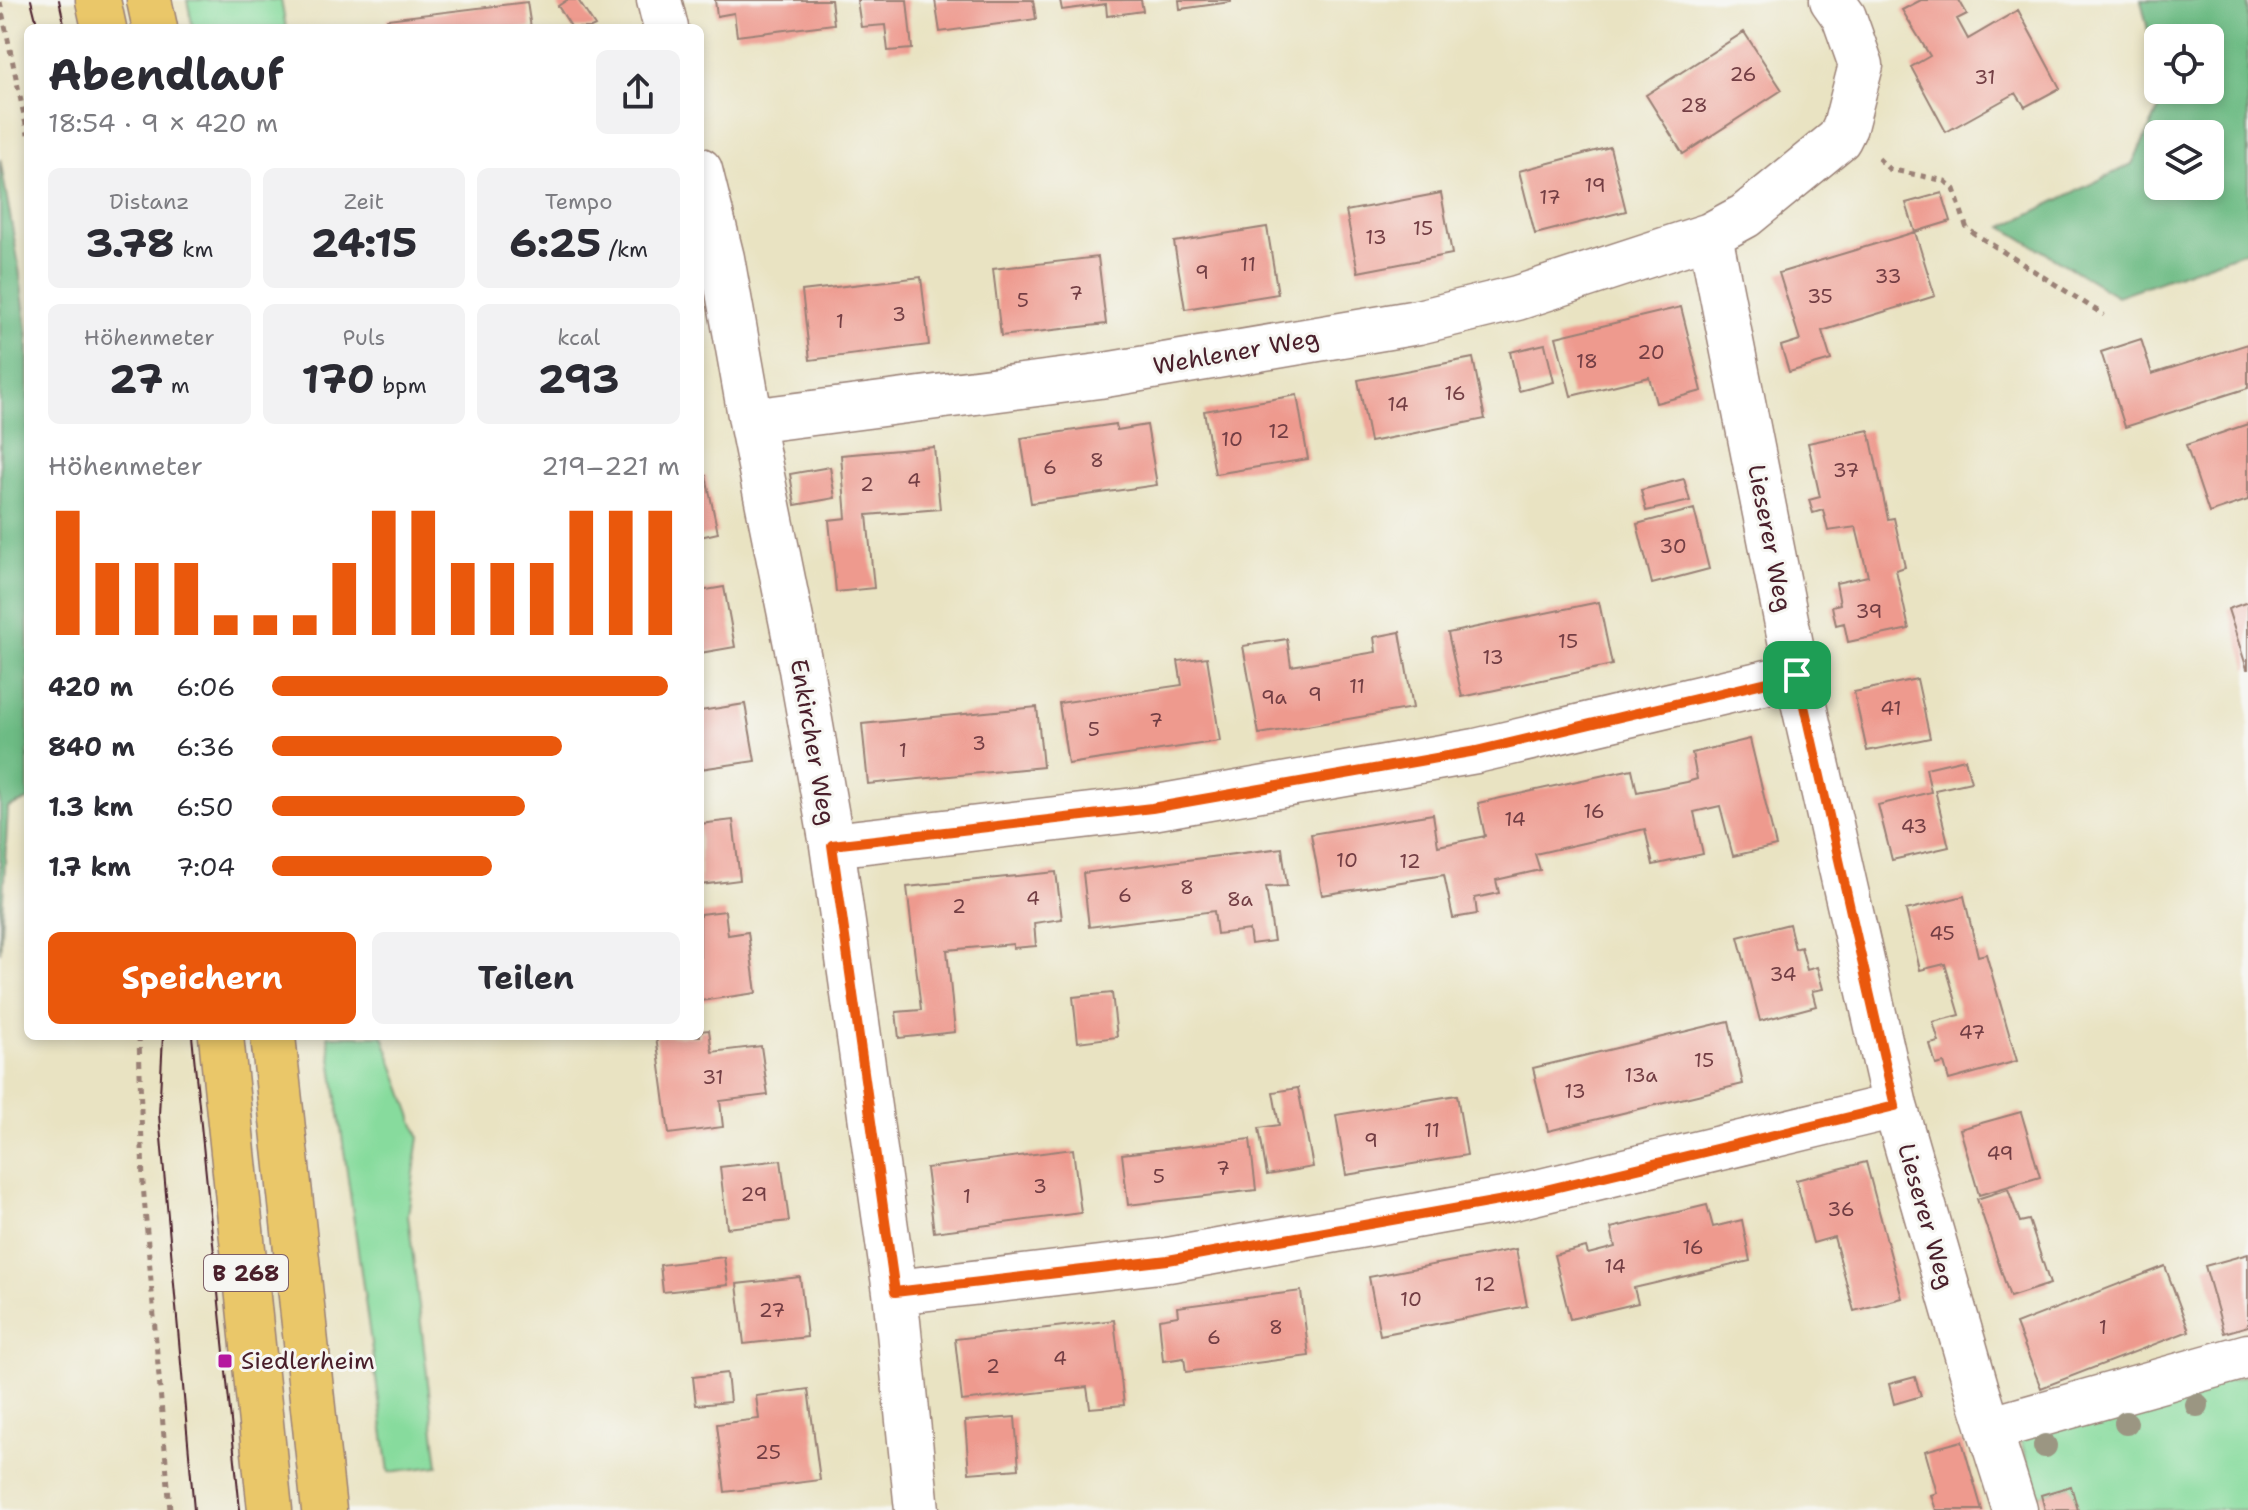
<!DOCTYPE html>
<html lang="de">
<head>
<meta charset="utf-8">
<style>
	:root { --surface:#fff; --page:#f2f2f3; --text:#2b2b33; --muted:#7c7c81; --accent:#ea580c }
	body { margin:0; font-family:"Shantell Sans",sans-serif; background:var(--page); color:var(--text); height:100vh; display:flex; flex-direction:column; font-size:30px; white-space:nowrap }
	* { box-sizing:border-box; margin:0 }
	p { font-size:26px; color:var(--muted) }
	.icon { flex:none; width:44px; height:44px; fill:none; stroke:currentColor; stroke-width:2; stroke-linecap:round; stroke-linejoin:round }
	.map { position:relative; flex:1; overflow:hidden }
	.panel { position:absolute; left:24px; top:24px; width:680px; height:1016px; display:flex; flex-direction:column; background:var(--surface); border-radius:12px; box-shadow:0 4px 12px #0003 }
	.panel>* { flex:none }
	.controls { position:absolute; left:2144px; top:24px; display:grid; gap:16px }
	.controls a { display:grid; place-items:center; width:80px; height:80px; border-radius:12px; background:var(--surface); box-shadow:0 4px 12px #0003; font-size:40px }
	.pin { position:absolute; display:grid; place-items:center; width:68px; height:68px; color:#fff; margin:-34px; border-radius:16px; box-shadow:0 4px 12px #0006 }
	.round { display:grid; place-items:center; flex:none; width:84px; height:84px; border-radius:12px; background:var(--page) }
	.head { display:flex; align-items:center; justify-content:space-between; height:136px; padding:0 24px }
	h1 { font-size:44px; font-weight:700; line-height:60px }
	.figures { display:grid; grid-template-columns:repeat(3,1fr); gap:12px; height:136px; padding:8px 24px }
	.figures div { display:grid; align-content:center; border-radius:12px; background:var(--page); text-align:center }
	.figures b { font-size:40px; font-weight:700 }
	.figures small { font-size:22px; font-weight:400 }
	.figures p { font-size:22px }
	.chart { height:224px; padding:16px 24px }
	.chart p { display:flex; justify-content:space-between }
	.chart svg { width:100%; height:144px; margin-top:8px; stroke:var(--accent); stroke-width:6 }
	.button { display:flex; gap:16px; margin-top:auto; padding:16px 24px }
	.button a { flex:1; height:92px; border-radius:12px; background:var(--accent); color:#fff; font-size:32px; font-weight:700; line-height:92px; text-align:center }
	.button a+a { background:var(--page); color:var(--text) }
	ul { padding:0 24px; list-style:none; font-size:26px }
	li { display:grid; grid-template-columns:128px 96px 1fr; align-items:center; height:60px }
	li i { height:20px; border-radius:10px; background:var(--accent) }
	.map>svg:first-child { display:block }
	.green { fill:#87db9d; stroke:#687d64; stroke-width:2 }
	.forest { fill:#6dbb84; stroke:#5c6d58; stroke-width:2; fill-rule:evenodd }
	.building { fill:#ee9a8e }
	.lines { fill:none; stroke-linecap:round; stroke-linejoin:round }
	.minor-casing { stroke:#9a8176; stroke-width:47 }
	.trunk-casing { stroke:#9a8176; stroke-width:47 }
	.path { stroke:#9a8176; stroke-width:5; stroke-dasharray:6 6; stroke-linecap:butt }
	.minor { stroke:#fff; stroke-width:44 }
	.trunk { stroke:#eac769; stroke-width:44 }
	.tram { stroke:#4a1f2b; stroke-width:2 }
	.tree { fill:#9b9682 }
	.route-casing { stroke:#fff; stroke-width:16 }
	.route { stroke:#ea580c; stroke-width:10 }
	.poi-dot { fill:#b5179e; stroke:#f6f6f2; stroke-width:3 }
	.labels { text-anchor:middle; stroke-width:6; stroke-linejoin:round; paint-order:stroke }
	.number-label { font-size:20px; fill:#733e44 }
	.shield { fill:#f6f6f2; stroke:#7e6067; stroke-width:2 }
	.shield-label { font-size:22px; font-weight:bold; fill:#4a1f2b }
	.street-label { font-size:24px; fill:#4a1f2b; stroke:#f6f6f2 }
	.poi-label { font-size:24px; fill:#4a1f2b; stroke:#f6f6f2; text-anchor:start }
</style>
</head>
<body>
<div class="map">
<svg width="2248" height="1510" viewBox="0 0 2248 1510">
	<rect width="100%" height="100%" fill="#f6f6f2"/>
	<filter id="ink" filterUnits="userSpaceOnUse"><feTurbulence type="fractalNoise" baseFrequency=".0125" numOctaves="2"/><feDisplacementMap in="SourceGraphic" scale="16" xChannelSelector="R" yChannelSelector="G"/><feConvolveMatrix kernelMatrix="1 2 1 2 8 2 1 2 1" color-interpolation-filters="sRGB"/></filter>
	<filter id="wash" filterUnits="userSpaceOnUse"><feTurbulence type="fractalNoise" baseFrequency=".006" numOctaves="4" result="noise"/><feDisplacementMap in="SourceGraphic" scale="32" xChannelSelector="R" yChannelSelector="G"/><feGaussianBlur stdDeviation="1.8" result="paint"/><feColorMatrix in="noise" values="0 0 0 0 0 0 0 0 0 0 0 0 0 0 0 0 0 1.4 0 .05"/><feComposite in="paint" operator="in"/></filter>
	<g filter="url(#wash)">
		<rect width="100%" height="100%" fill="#e9e3c2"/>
		<path class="green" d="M 187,0 L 281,0 L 286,28 L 193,28 Z
			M 328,1036 L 383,1036 L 419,1137 L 408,1215 L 438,1466 L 389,1472 Z
			M 2248,1375 L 2248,1510 L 2078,1510 L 2070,1486 L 2038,1496 L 2019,1436 Z"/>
		<path class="forest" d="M 2141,0 L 2248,0 L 2248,250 L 2117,296 L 2003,227 L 2132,164 L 2164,99 L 2162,90 L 2210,90 L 2210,38 L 2158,38 L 2158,74 ZM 2158,134 L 2210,134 L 2210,186 L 2158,186 Z
			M 0,159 L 18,260 L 28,337 L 28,800 L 8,808 L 0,953 Z"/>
		<g id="blocks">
			<path class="building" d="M 567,0 L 578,0 L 595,26 L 591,28 L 572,28 L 558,6 Z
				M 715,0 L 831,0 L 834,24 L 737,36 L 734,13 L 717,16 Z
				M 857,0 L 907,0 L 912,49 L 888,51 L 885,25 L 861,27 Z
				M 935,0 L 1033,0 L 1036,19 L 940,32 Z
				M 1060,0 L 1141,0 L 1143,11 L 1107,16 L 1106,4 L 1062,10 Z
				M 1179,0 L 1231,0 L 1231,2 L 1180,9 Z
				M 1921,0 L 1959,0 L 1967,14 L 1957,19 L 1968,39 L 2018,10 L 2060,88 L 2025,107 L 2016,93 L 1946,132 L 1911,67 L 1930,56 L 1902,10 Z
				M 527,2 L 531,28 L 388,28 L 387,19 Z
				M 1744,32 L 1782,90 L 1683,154 L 1646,95 Z
				M 1610,147 L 1626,211 L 1535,234 L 1519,171 Z
				M 1441,193 L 1452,254 L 1358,272 L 1346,211 Z
				M 1942,193 L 1951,221 L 1915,232 L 1935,296 L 1822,331 L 1831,360 L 1789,372 L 1781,346 L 1800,340 L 1779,273 L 1915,232 L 1906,203 Z
				M 1267,227 L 1278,294 L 1185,309 L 1174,242 Z
				M 1098,257 L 1106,324 L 1001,336 L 993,269 Z
				M 921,277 L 929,345 L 810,360 L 802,291 Z
				M 1681,307 L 1702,391 L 1656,403 L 1649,377 L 1571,396 L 1556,337 Z
				M 2141,339 L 2152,374 L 2248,344 L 2248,388 L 2125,427 L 2101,352 Z
				M 1545,344 L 1554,382 L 1519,391 L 1510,352 Z
				M 1473,358 L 1485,419 L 1370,442 L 1358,380 Z
				M 1297,395 L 1308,459 L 1215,474 L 1204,411 Z
				M 1116,424 L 1117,430 L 1147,425 L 1157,485 L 1031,503 L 1021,438 Z
				M 2248,424 L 2248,500 L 2209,513 L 2186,445 Z
				M 1869,430 L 1888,519 L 1894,518 L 1905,567 L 1896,570 L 1909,629 L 1848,642 L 1844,623 L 1836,625 L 1834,616 L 1832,606 L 1840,604 L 1836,583 L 1868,576 L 1856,527 L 1828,531 L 1823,510 L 1813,513 L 1809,500 L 1820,497 L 1808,443 Z
				M 934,447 L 940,509 L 867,515 L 874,588 L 836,592 L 829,520 L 846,518 L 841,455 Z
				M 830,467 L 835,498 L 795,505 L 790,474 Z
				M 706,476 L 718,533 L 700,537 L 700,477 Z
				M 1684,479 L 1690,501 L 1646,511 L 1641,490 Z
				M 1694,509 L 1709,569 L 1652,584 L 1637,524 Z
				M 724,587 L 735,647 L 700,653 L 700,591 Z
				M 1599,602 L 1612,665 L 1462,697 L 1448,633 Z
				M 2248,602 L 2248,669 L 2247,669 L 2228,609 Z
				M 1400,632 L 1413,708 L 1259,734 L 1243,646 L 1287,639 L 1291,666 L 1376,652 L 1374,637 Z
				M 1207,657 L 1220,741 L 1068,764 L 1059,703 L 1182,685 L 1178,661 Z
				M 1917,679 L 1930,738 L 1867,751 L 1854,692 Z
				M 745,704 L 755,761 L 700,769 L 700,711 Z
				M 1037,707 L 1043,767 L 868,784 L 862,724 Z
				M 1750,739 L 1776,846 L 1733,856 L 1720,806 L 1694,812 L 1703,854 L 1653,865 L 1645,829 L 1535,854 L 1540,870 L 1496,880 L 1499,893 L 1475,898 L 1477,914 L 1453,918 L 1444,875 L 1322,895 L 1311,834 L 1433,814 L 1438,846 L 1462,841 L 1485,836 L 1478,803 L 1632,769 L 1637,792 L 1687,782 L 1697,779 L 1692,753 Z
				M 1965,759 L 1971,782 L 1935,790 L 1949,847 L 1892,860 L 1878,805 L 1931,792 L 1926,768 Z
				M 733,820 L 740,880 L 700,885 L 700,824 Z
				M 1282,848 L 1287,886 L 1266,887 L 1274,941 L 1251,944 L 1249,930 L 1217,934 L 1214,911 L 1089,927 L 1083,873 Z
				M 1056,872 L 1062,919 L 1034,923 L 1036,946 L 1013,948 L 1013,944 L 947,950 L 955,1032 L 899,1038 L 896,1012 L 921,1010 L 907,887 Z
				M 1964,896 L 1978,956 L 1986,954 L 2017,1061 L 1949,1080 L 1944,1063 L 1936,1065 L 1930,1044 L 1939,1042 L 1933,1022 L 1960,1015 L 1945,964 L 1920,970 L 1906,910 Z
				M 725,911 L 728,935 L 748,932 L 756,993 L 700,1001 L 700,914 Z
				M 1789,924 L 1795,949 L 1801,947 L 1807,970 L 1817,967 L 1823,989 L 1812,991 L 1816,1006 L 1760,1021 L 1738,937 Z
				M 1112,993 L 1117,1037 L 1078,1042 L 1073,997 Z
				M 1729,1021 L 1743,1084 L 1548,1131 L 1533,1068 Z
				M 709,1030 L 712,1052 L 761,1046 L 768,1095 L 720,1101 L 723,1127 L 669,1134 L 656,1036 L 700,1036 L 700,1031 Z
				M 1298,1088 L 1313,1167 L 1267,1175 L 1259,1128 L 1279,1125 L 1273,1092 Z
				M 1457,1095 L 1467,1155 L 1346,1175 L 1336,1115 Z
				M 2021,1112 L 2040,1177 L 1979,1195 L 1960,1129 Z
				M 1250,1139 L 1256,1190 L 1128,1205 L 1122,1154 Z
				M 1073,1149 L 1081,1213 L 934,1232 L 926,1168 Z
				M 781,1160 L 789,1221 L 727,1228 L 720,1167 Z
				M 1866,1162 L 1902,1298 L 1854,1311 L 1834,1237 L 1813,1243 L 1796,1180 Z
				M 2008,1189 L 2020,1222 L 2029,1220 L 2050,1284 L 2010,1297 L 1977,1199 Z
				M 1707,1205 L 1713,1227 L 1742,1220 L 1750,1261 L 1634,1288 L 1638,1303 L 1570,1319 L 1554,1255 L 1586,1247 L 1588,1254 L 1615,1247 L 1611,1228 Z
				M 1516,1249 L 1527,1306 L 1380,1335 L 1369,1277 Z
				M 2248,1254 L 2248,1326 L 2224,1333 L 2205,1266 Z
				M 724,1257 L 728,1285 L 663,1292 L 660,1265 Z
				M 2165,1266 L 2189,1331 L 2041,1388 L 2016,1324 Z
				M 800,1277 L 807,1337 L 744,1344 L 737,1284 Z
				M 1301,1291 L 1309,1356 L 1186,1372 L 1184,1358 L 1163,1361 L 1159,1319 L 1178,1316 L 1177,1307 Z
				M 1114,1320 L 1124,1405 L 1090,1408 L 1087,1387 L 962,1401 L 955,1339 Z
				M 727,1373 L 730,1402 L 696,1405 L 693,1377 Z
				M 1915,1377 L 1921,1396 L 1894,1404 L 1889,1384 Z
				M 808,1389 L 820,1480 L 725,1492 L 717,1424 L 759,1419 L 756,1396 Z
				M 1015,1417 L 1019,1469 L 969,1473 L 965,1421 Z
				M 1962,1441 L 1982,1510 L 1936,1510 L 1931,1495 L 1937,1493 L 1925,1451 Z
				M 2071,1486 L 2078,1510 L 2045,1510 L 2041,1495 Z"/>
		</g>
	</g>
	<g filter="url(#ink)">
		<use href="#blocks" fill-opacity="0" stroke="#9a8176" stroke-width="2"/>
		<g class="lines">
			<defs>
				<path id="minor" d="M 659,0 L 666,28
					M 1832,0 L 1844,17 L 1861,65 L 1845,127 L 1839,139 L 1745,216 L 1710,235 L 1797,675 L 1895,1106 L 1977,1390 L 2015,1510
					M 700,170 L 722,258 L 751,421 L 801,669 L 832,845 L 895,1292 L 917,1510
					M 751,421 L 1099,376 L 1418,322 L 1517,298 L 1710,235
					M 832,845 L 1152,808 L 1476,751 L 1797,675
					M 895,1292 L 1168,1260 L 1504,1200 L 1895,1106
					M 1989,1429 L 2248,1356"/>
				<path id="trunk" d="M 98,0 L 104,28
					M 149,0 L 155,28
					M 221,1036 L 270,1510
					M 273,1036 L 324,1510"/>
			</defs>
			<use href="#minor" class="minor-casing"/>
			<use href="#trunk" class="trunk-casing"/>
			<path class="path" d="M 0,2 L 28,134
				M 1878,158 L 1889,169 L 1945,181 L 1954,189 L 1967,229 L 2104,315
				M 139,1036 L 143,1184 L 170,1510"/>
			<use href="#minor" class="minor"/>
			<use href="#trunk" class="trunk"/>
			<path class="tram" d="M 31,0 L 38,28
				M 59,0 L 65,28
				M 163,1036 L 159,1115 L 194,1510
				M 192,1036 L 240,1510"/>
		</g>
		<g class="tree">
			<circle cx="2197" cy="1405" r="12"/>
			<circle cx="2126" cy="1423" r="12"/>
			<circle cx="2045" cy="1446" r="12"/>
		</g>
	</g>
	<g class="lines" filter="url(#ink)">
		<defs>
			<path id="route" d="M 1797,675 L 1895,1106 L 1504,1200 L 1168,1260 L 895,1292 L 832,845 L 1152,808 L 1476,751 Z"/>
		</defs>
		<use href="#route" class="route-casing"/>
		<use href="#route" class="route"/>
	</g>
	<rect class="poi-dot" x="217" y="1353" width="16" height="16" rx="4"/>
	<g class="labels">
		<g class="number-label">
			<text x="1743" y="81">26</text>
			<text x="1985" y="84">31</text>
			<text x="1694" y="112">28</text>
			<text x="1595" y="192">19</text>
			<text x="1550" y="204">17</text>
			<text x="1423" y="235">15</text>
			<text x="1376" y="244">13</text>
			<text x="1248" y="271">11</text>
			<text x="1202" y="279">9</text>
			<text x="1888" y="283">33</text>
			<text x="1076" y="300">7</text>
			<text x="1820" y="303">35</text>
			<text x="1023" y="307">5</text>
			<text x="899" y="321">3</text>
			<text x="840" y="328">1</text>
			<text x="1651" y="359">20</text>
			<text x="1587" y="368">18</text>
			<text x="1455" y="400">16</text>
			<text x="1398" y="411">14</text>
			<text x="1279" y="438">12</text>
			<text x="1232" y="446">10</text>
			<text x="1097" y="467">8</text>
			<text x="1050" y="474">6</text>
			<text x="1846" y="477">37</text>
			<text x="914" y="487">4</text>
			<text x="867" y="491">2</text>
			<text x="1673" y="553">30</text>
			<text x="1869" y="618">39</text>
			<text x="1568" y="648">15</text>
			<text x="1493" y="664">13</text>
			<text x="1357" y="693">11</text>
			<text x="1315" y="701">9</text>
			<text x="1274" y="704">9a</text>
			<text x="1891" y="715">41</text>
			<text x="1156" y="727">7</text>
			<text x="1094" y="736">5</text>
			<text x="979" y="750">3</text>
			<text x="903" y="757">1</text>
			<text x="1594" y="818">16</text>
			<text x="1515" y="826">14</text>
			<text x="1914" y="833">43</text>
			<text x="1347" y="867">10</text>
			<text x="1410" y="868">12</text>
			<text x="1187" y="894">8</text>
			<text x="1125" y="902">6</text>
			<text x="1033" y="905">4</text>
			<text x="1240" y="906">8a</text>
			<text x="959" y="913">2</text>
			<text x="1942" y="940">45</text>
			<text x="1783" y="981">34</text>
			<text x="1972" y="1039">47</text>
			<text x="1704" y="1067">15</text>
			<text x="1641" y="1082">13a</text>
			<text x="713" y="1084">31</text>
			<text x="1575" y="1098">13</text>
			<text x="1432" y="1137">11</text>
			<text x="1371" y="1147">9</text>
			<text x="2000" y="1160">49</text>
			<text x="1223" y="1175">7</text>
			<text x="1159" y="1183">5</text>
			<text x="1040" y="1193">3</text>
			<text x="754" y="1201">29</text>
			<text x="967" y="1203">1</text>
			<text x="1841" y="1216">36</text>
			<text x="1693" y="1254">16</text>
			<text x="1615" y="1273">14</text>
			<text x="1485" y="1291">12</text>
			<text x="1411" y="1306">10</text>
			<text x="772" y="1317">27</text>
			<text x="1276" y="1334">8</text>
			<text x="2103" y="1334">1</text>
			<text x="1214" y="1344">6</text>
			<text x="1060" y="1365">4</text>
			<text x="993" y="1373">2</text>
			<text x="768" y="1459">25</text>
		</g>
		<rect class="shield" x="204" y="1255" width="84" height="36" rx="6"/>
		<g class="shield-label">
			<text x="246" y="1281">B 268</text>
		</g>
		<g class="street-label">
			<text transform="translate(1236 352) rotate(-10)" y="8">Wehlener Weg</text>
			<text transform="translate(1770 538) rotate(79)" y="8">Lieserer Weg</text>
			<text transform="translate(813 742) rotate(80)" y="8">Enkircher Weg</text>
			<text transform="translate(1926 1216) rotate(74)" y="8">Lieserer Weg</text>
		</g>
		<g class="poi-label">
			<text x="241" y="1369">Siedlerheim</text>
		</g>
	</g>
</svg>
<div class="controls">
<a><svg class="icon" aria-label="locate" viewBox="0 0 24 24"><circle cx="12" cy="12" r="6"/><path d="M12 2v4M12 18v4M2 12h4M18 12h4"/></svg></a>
<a><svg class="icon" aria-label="layers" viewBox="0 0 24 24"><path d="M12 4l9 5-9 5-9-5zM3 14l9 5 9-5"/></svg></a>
</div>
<div class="pin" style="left:1797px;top:675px;background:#1e9e55"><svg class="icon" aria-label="arrive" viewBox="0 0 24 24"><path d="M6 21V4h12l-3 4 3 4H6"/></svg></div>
<section class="panel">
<div class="head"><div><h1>Abendlauf</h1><p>18:54 · 9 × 420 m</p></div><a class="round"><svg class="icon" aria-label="share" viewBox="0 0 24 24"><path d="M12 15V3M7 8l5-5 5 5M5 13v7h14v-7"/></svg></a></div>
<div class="figures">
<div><p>Distanz</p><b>3.78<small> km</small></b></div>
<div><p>Zeit</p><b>24:15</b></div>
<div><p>Tempo</p><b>6:25<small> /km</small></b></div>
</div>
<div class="figures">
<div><p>Höhenmeter</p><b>27<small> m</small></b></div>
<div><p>Puls</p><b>170<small> bpm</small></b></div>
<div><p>kcal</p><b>293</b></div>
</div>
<div class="chart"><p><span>Höhenmeter</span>219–221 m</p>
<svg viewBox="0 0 160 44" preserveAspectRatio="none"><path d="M5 44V6M15 44V22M25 44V22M35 44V22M45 44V38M55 44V38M65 44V38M75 44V22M85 44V6M95 44V6M105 44V22M115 44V22M125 44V22M135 44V6M145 44V6M155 44V6"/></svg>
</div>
<ul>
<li><b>420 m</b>6:06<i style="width:97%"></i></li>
<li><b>840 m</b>6:36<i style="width:71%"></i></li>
<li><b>1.3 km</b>6:50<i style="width:62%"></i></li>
<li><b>1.7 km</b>7:04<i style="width:54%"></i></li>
</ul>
<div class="button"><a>Speichern</a><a>Teilen</a></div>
</section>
</div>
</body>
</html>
